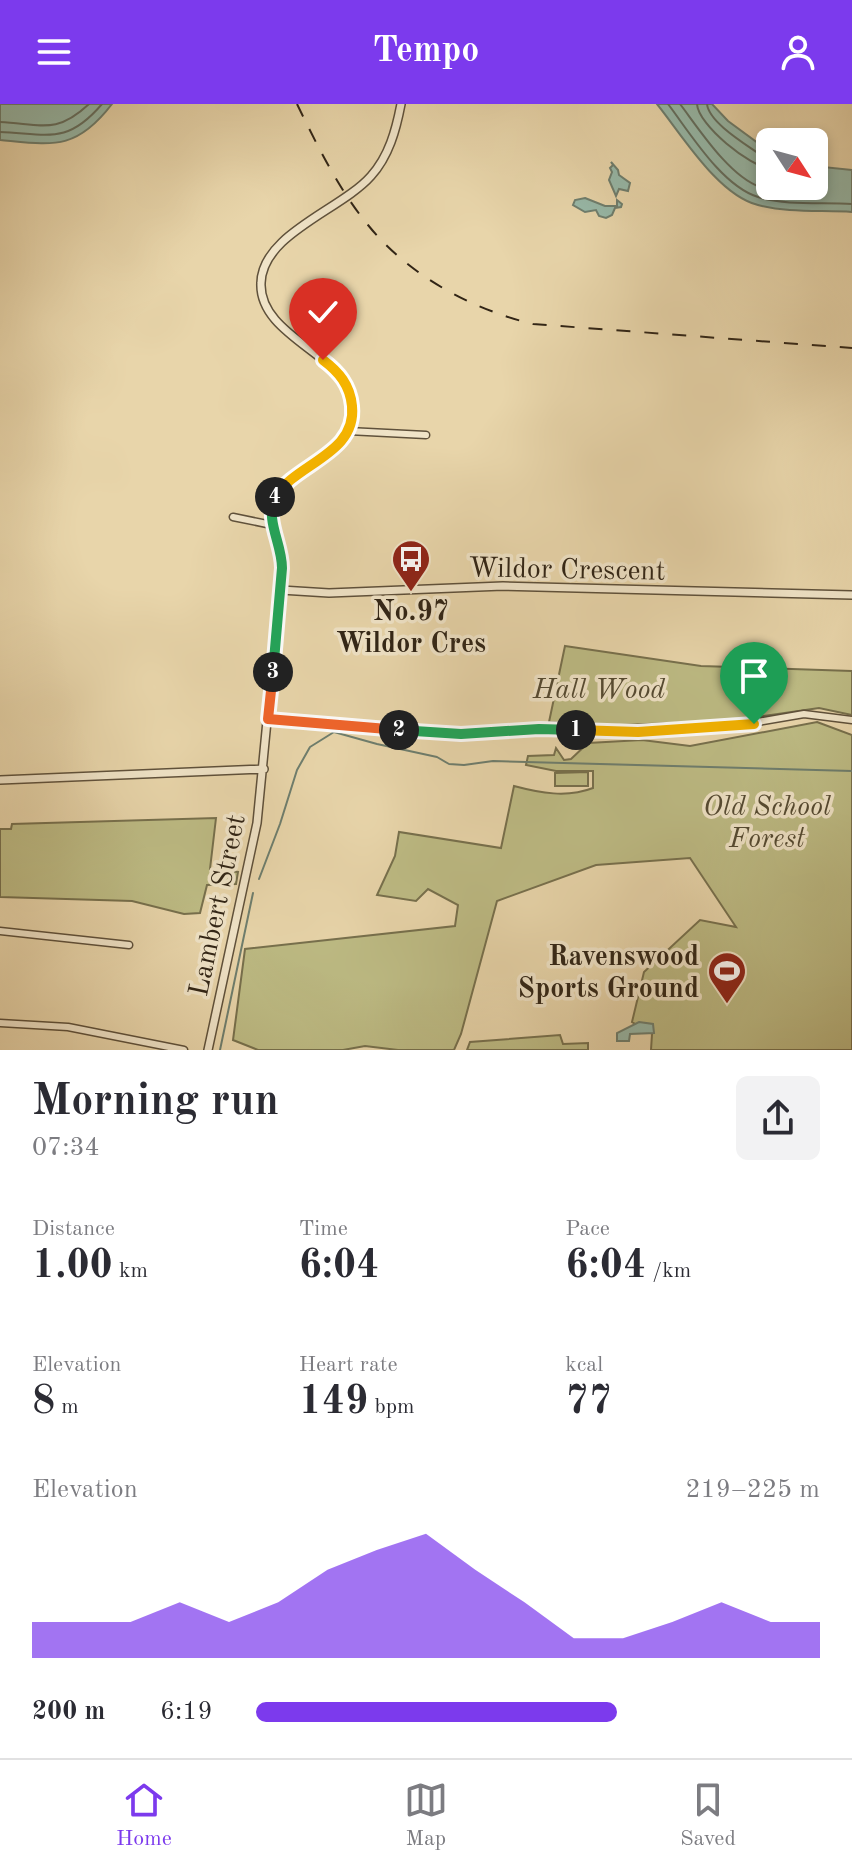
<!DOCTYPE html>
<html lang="en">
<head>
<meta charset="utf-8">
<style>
	:root { --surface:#fff; --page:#f2f2f3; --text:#2b2b33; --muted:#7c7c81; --line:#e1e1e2; --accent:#7c3aed }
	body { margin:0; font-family:"Old Standard TT",serif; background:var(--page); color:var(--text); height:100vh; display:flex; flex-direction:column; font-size:30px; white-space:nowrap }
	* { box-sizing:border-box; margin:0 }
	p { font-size:26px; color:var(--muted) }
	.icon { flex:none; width:44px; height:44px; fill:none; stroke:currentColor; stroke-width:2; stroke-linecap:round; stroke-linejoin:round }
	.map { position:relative; height:946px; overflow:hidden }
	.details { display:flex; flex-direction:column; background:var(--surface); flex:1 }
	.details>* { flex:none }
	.needle { width:52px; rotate:126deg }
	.fabs { position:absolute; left:756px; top:24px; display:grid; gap:16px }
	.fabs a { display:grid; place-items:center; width:72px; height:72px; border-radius:12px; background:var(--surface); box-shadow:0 4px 12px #0003; font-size:40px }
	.pin { position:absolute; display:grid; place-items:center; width:68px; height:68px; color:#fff; margin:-82px -34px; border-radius:50% 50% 50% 0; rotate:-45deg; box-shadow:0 0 8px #0007 }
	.pin .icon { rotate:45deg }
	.km { position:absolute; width:40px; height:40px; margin:-20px; border-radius:50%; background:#222; color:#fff; font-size:22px; line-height:40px; text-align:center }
	.round { display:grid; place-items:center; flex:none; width:84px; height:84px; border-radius:12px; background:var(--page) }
	.headline { display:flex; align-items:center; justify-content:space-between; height:136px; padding:0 32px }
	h1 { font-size:44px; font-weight:800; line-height:60px }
	.stats { display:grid; grid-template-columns:repeat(3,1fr); gap:12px; height:136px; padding:8px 32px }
	.stats div { display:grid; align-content:center }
	.stats b { font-size:40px; font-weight:800 }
	.stats small { font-size:22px; font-weight:400 }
	.stats p { font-size:22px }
	.chart { height:224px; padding:16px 32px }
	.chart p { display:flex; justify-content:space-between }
	.chart svg { width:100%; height:144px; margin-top:8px; fill:var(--accent); opacity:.7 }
	ul { padding:0 32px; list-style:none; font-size:26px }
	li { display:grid; grid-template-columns:128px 96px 1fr; align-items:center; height:60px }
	li i { height:20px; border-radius:10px; background:var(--accent) }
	header { display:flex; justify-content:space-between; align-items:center; height:104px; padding:0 32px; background:var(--accent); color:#fff; font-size:36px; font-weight:800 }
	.dock { display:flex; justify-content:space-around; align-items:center; height:112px; border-top:2px solid var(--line); background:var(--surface); font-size:22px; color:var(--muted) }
	.dock a { display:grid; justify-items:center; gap:4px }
	.dock .selected { color:var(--accent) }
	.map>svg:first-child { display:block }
	.green { fill:#bdbb84; stroke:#77704d; stroke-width:2 }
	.water { fill:#97b9a9; stroke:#6e7e6e; stroke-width:2 }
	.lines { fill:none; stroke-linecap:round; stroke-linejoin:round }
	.shore { stroke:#646f60; stroke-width:2 }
	.stream { stroke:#6e7e6e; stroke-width:2 }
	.minor-casing { stroke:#5f513b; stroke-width:9 }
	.tertiary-casing { stroke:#5f513b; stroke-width:10 }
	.minor { stroke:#f0e4c8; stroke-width:6 }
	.tertiary { stroke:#f0e4c8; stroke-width:7 }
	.rail { stroke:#312516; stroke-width:2; stroke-dasharray:14 14; stroke-linecap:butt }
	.split-1-casing { stroke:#fff; stroke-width:16 }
	.split-2-casing { stroke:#fff; stroke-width:16 }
	.split-3-casing { stroke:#fff; stroke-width:16 }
	.split-4-casing { stroke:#fff; stroke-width:16 }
	.split-5-casing { stroke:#fff; stroke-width:16 }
	.split-1 { stroke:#f5b400; stroke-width:10 }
	.split-2 { stroke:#22a559; stroke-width:10 }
	.split-3 { stroke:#f0652b; stroke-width:10 }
	.split-4 { stroke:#22a559; stroke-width:10 }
	.split-5 { stroke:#f5b400; stroke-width:10 }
	.labels { text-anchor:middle; stroke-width:7; stroke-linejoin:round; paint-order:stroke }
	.street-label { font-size:28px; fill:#312516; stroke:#f0e4c8 }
	.poi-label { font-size:28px; font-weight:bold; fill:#312516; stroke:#f0e4c8 }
	.park-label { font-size:28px; font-style:italic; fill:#544a32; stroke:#f0e4c8 }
</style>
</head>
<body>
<header><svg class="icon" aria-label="menu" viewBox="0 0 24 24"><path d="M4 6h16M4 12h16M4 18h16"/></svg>Tempo<svg class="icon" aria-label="person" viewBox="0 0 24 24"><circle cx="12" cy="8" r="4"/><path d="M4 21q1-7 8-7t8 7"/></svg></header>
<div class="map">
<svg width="852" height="946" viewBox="0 0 852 946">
	<rect width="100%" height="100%" fill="#e8d5aa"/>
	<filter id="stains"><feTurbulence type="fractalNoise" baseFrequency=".0025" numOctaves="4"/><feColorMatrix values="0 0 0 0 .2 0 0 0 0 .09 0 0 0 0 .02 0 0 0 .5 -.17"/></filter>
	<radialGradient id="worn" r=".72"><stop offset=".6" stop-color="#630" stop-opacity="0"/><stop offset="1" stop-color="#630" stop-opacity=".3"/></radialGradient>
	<path class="green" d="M 565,542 L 701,562 L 852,567 L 852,611 L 819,604 L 729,617 L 620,621 L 549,618 Z
		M 817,618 L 852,631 L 852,946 L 651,946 L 652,930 L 632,918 L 644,868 L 700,816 L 736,823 L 690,754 L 596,761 L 497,797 L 461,930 L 454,946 L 398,946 L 365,942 L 343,946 L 258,946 L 233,936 L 245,845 L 455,822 L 458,801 L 428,785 L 416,797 L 377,791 L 395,752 L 399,728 L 501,744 L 514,682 C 540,689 567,694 593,684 L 593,667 L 556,667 L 526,661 L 528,652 L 554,651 L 556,644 L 564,656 L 571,655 L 588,639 L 642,636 L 690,642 Z
		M 588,668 L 588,682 L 555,682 L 555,669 Z
		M 216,714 L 210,765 L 238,768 L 236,780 L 207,781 L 200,809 L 184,810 L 132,797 L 0,793 L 0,725 L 11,725 L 12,720 Z
		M 560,931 L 563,940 L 588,939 L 588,946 L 467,946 L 470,938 Z"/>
	<path class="water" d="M 0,0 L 112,0 C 76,47 53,41 0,36 Z
		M 657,0 L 712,0 L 728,17 L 770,48 L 770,82 L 814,82 L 814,62 L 852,66 L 852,108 C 821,106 788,109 758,101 C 718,91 682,31 657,0 Z
		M 611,58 L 618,66 L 619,71 L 630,79 L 628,87 L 619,85 L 616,92 L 609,76 L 612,68 L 610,64 L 613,61 Z
		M 585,94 L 605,102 L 617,102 L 617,96 L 622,100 L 621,103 L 615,104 L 612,111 L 606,114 L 599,112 L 596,106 L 585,108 L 573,101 L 575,96 Z
		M 639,918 L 653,920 L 654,929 L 630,930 L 629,937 L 617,937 L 617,929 Z"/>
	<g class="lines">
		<path class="shore" d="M 668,0 C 690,29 722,82 758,93 C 787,102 822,98 852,100
			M 680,0 C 699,25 729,72 760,83 C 775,88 794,87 811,87 L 814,82
			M 697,0 C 698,21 750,63 770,64
			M 707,0 C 709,19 747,41 762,52 L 770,54
			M 0,18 C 41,20 56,31 89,0
			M 0,28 C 48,30 67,41 102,0"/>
		<path class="stream" d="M 259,775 L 280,720 L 297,666 L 310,643 L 334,628 L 377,640 L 437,653 L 449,660 L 464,661 L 493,657 L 852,667
			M 220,946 L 253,789"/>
		<defs>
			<path id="minor" d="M 348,327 L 426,331
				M 233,413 L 272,421
				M 268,615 L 461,630 L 539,625 L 638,628 L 723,624 L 804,610 L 852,616
				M 0,827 L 129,841
				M 0,919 L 68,923 L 184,946"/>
			<path id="tertiary" d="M 281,486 L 329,489 L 503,482 L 852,491
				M 0,676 L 264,665
				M 208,946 L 257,719 L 282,464 C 282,444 270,428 271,409 C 271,379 324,356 343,335 C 392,258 258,245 261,179 C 262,130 341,106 371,72 C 389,52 396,26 401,0"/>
		</defs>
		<use href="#minor" class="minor-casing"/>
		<use href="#tertiary" class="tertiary-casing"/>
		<use href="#minor" class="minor"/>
		<use href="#tertiary" class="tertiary"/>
		<path class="rail" d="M 297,0 C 317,41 339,86 368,121 C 408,171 471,205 533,220 L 852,244"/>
	</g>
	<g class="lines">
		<defs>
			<path id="split-1" d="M 576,626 L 638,628 L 754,620"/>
			<path id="split-2" d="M 399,626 L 461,630 L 539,625 L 576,626"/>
			<path id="split-3" d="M 273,568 L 268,615 L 399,626"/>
			<path id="split-4" d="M 273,568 L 282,464 C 282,439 265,417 275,393"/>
			<path id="split-5" d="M 275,393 C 296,359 357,350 352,302 C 350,281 339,268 323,256"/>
		</defs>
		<use href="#split-1" class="split-1-casing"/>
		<use href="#split-2" class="split-2-casing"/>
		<use href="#split-3" class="split-3-casing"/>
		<use href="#split-4" class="split-4-casing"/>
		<use href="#split-5" class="split-5-casing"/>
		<use href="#split-1" class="split-1"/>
		<use href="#split-2" class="split-2"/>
		<use href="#split-3" class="split-3"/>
		<use href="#split-4" class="split-4"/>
		<use href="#split-5" class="split-5"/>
	</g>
	<defs>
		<symbol id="bus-pin" viewBox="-11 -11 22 30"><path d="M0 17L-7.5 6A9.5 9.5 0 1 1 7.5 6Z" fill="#8f2418" stroke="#f0e4c8"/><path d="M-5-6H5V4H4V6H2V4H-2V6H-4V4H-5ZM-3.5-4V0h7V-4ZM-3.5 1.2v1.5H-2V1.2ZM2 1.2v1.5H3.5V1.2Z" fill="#fff"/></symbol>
		<symbol id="stadium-pin" viewBox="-11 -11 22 30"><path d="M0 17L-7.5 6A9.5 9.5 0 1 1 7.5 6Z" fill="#8f2418" stroke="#f0e4c8"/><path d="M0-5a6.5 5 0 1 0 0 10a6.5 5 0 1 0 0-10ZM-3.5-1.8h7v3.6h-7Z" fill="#fff"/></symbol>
	</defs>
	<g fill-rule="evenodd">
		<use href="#bus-pin" x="389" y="433" width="44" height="60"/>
		<use href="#stadium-pin" x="705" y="845" width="44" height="60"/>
	</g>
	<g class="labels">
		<g class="street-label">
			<text transform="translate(567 464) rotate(1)" y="10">Wildor Crescent</text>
			<text transform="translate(216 801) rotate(-78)" y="10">Lambert Street</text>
		</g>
		<g class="poi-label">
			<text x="411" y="516">No.97<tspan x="411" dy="32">Wildor Cres</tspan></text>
			<text x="699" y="861" text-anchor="end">Ravenswood<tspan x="699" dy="32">Sports Ground</tspan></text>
		</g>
		<g class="park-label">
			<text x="599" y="594">Hall Wood</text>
			<text x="767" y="711">Old School<tspan x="767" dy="32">Forest</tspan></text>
		</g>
	</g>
	<rect width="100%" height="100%" filter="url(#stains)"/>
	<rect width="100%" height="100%" fill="url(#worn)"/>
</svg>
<div class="fabs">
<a><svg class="needle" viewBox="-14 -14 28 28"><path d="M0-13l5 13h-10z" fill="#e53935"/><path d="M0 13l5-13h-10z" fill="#7c7c81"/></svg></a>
</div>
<div class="pin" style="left:754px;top:620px;background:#1e9e55"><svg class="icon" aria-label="arrive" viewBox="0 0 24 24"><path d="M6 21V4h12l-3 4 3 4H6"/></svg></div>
<div class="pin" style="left:323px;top:256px;background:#d93025"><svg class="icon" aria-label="check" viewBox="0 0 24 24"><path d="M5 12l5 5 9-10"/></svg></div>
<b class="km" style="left:576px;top:626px">1</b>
<b class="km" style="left:399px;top:626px">2</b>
<b class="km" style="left:273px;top:568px">3</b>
<b class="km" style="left:275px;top:393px">4</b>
</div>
<section class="details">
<div class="headline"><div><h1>Morning run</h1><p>07:34</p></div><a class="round"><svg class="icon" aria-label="share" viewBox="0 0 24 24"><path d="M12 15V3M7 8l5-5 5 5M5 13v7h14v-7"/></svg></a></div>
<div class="stats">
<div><p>Distance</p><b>1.00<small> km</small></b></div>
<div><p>Time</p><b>6:04</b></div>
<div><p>Pace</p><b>6:04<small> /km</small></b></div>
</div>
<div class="stats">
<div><p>Elevation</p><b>8<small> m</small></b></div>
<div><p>Heart rate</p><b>149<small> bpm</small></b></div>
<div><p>kcal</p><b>77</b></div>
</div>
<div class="chart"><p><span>Elevation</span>219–225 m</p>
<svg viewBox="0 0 160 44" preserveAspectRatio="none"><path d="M0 44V33L10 33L20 33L30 27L40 33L50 27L60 17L70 11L80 6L90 17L100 27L110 38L120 38L130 33L140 27L150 33L160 33V44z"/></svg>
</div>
<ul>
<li><b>200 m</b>6:19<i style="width:64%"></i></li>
</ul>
</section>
<nav class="dock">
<a class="selected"><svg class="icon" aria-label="home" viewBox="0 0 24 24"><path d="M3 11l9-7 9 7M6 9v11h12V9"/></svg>Home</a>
<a><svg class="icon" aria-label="map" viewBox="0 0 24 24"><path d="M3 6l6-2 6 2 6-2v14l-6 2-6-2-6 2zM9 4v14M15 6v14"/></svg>Map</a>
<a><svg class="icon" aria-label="saved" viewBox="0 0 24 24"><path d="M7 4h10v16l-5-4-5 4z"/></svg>Saved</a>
</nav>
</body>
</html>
